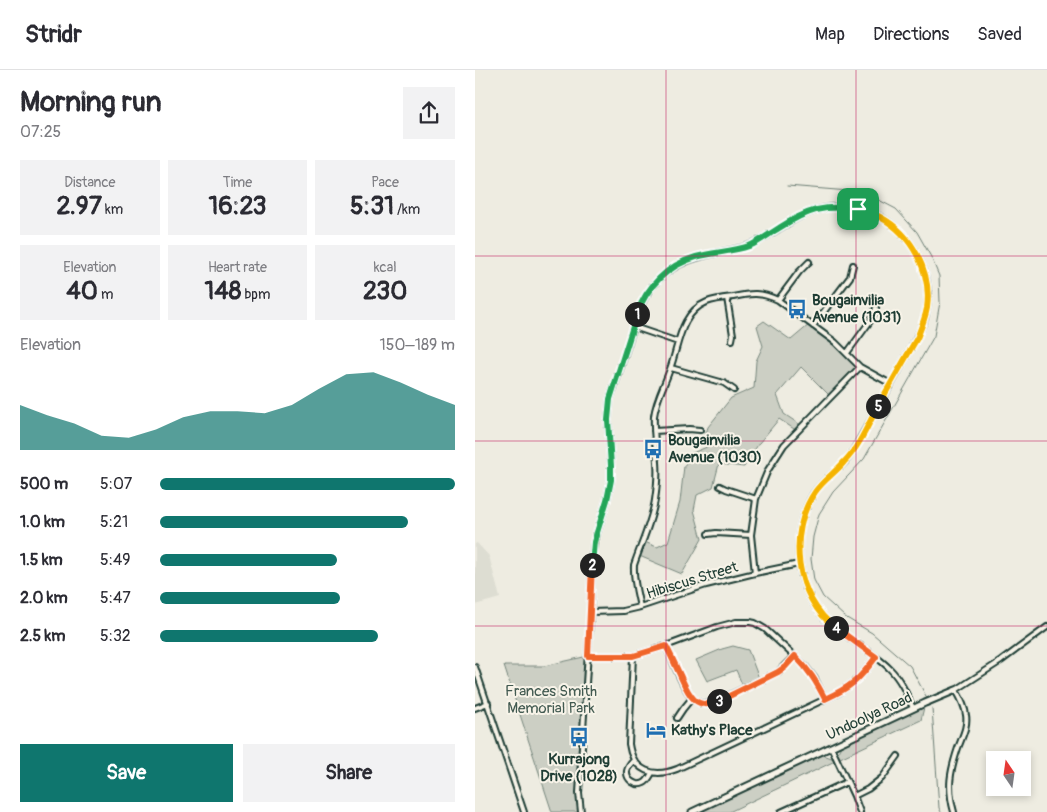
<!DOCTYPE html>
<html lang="en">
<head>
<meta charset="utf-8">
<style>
	:root { --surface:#fff; --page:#f2f2f3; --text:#2b2b33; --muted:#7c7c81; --line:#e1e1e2; --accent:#0f766e }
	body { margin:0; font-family:Pangolin,sans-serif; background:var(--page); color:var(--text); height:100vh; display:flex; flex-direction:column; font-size:19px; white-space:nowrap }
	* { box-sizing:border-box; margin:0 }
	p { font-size:16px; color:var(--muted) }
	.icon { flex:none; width:28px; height:28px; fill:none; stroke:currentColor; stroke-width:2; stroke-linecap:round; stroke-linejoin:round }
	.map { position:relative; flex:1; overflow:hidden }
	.panel { display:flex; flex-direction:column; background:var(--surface); width:475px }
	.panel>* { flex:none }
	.needle { width:32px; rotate:347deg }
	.controls { position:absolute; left:511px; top:681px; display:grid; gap:10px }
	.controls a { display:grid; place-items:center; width:45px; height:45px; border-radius:0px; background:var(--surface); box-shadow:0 2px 8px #0003; font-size:25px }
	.pin { position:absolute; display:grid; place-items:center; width:42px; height:42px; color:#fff; margin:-21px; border-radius:10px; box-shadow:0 2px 8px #0006 }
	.km { position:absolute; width:25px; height:25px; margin:-12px; border-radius:50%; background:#222; color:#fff; font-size:14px; line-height:25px; text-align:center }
	.round { display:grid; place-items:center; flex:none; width:52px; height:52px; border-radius:0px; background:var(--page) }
	.headline { display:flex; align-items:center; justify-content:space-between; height:85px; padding:0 20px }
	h1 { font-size:28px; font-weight:800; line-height:38px }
	.figures { display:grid; grid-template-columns:repeat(3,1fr); gap:8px; height:85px; padding:5px 20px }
	.figures div { display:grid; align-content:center; border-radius:0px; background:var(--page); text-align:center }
	.figures b { font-size:25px; font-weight:800 }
	.figures small { font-size:14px; font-weight:400 }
	.figures p { font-size:14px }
	.chart { height:140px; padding:10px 20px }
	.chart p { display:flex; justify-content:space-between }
	.chart svg { width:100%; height:90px; margin-top:5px; fill:var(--accent); opacity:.7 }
	.button { display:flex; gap:10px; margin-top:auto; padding:10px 20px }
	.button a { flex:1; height:58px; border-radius:0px; background:var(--accent); color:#fff; font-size:20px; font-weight:800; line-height:58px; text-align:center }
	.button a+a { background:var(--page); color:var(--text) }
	ul { padding:0 20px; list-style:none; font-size:16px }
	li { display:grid; grid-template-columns:80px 60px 1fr; align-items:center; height:38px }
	li i { height:12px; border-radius:6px; background:var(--accent) }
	header { display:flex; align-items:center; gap:30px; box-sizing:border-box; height:70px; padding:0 25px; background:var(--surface); border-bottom:1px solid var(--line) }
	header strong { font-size:24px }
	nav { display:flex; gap:28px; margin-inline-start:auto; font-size:18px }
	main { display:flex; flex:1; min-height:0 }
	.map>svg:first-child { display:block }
	.built { fill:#ddddd2 }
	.green { fill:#cccfc4; stroke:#76867c }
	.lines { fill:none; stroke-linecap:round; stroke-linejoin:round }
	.stream { stroke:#6c7e74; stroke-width:1 }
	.minor-casing { stroke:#1f3d34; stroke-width:8 }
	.major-casing { stroke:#1f3d34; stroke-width:9 }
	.minor { stroke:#f7f3e8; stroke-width:4 }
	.major { stroke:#f7f3e8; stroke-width:5 }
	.split-1-casing { stroke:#fff; stroke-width:10 }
	.split-2-casing { stroke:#fff; stroke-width:10 }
	.split-3-casing { stroke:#fff; stroke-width:10 }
	.split-4-casing { stroke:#fff; stroke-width:10 }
	.split-5-casing { stroke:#fff; stroke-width:10 }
	.split-6-casing { stroke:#fff; stroke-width:10 }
	.split-1 { stroke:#22a559; stroke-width:6 }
	.split-2 { stroke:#22a559; stroke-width:6 }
	.split-3 { stroke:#f0652b; stroke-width:6 }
	.split-4 { stroke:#f0652b; stroke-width:6 }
	.split-5 { stroke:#f5b400; stroke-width:6 }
	.split-6 { stroke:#f5b400; stroke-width:6 }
	.grid { fill:none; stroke:#c2185b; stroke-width:1; stroke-opacity:0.55 }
	.labels { text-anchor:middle; stroke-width:4; stroke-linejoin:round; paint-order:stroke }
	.poi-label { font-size:15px; font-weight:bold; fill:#1f3d34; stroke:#f7f3e8; text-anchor:start }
	.street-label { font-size:15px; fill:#1f3d34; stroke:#f7f3e8 }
	.park-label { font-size:15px; fill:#425a51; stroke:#f7f3e8 }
</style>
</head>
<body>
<header>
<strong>Stridr</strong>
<nav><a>Map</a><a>Directions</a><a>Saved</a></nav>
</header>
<main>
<section class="panel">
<div class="headline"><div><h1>Morning run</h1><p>07:25</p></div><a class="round"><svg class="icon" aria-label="share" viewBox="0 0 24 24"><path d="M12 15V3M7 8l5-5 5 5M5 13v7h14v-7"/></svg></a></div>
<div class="figures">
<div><p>Distance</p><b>2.97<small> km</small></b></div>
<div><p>Time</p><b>16:23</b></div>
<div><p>Pace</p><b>5:31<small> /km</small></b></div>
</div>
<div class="figures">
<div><p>Elevation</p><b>40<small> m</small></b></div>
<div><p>Heart rate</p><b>148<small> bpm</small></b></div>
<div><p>kcal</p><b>230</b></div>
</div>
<div class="chart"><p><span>Elevation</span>150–189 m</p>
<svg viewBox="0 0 160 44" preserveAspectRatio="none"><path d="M0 44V22L10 27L20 31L30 37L40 38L50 34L60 28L70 25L80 25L90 26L100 22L110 14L120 7L130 6L140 11L150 17L160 22V44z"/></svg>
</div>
<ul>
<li><b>500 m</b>5:07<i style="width:100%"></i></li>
<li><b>1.0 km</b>5:21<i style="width:84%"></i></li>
<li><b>1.5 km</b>5:49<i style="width:60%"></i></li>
<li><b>2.0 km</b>5:47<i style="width:61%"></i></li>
<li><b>2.5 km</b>5:32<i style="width:74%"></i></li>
</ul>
<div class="button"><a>Save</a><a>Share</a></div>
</section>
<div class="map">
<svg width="572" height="742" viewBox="0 0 572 742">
	<rect width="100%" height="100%" fill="#eeece1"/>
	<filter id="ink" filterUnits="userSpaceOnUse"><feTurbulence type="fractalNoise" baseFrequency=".02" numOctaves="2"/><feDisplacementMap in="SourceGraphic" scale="10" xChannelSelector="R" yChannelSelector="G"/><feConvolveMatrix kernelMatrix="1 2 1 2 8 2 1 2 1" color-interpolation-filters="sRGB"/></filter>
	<g filter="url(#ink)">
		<path class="built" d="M 2,473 L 14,486 L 25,528 L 0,535 L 0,474 Z"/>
		<path class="green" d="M 289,251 L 316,270 L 335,254 L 360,272 L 385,297 L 356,327 L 326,297 L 302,325 L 309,344 L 327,356 L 322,361 L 304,349 L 284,373 L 269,397 L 244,394 L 238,417 L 222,425 L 219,440 L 227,469 L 207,504 L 162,485 L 167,471 L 182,477 L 193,472 L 205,432 L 209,396 L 217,383 L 232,377 L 230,366 L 233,357 L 256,328 L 279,318 L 281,291 L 288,276 L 282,256 Z
			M 258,576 L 273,580 L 285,611 L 269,619 L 261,600 L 232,611 L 221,590 L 247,579 Z
			M 113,586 L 106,685 L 106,742 L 77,742 L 29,596 L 69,596 Z
			M 450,633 L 446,650 L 363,689 L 362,684 L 368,672 Z
			M 343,683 L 362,690 L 254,742 L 217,742 Z"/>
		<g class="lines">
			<path class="stream" d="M 312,116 L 374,121 L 398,127 L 421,139 L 442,162 L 456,187 L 464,206 L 465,232 L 459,266 L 389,389 L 358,422 L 344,444 L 338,467 L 336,489 L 339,510 L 348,527 L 370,547 L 397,563 L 435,596 L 452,628
				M 457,638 L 464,738 L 466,742"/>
			<defs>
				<path id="minor" d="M 252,228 L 258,265 L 257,270
					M 303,230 L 324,202 L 334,192
					M 338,256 L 375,207 L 378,195
					M 159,257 L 203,272
					M 372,283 L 396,250 L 401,238
					M 196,298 L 249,313 L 259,320
					M 179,361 L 214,359 L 225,360
					M 245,416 L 251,419 L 281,429
					M 233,464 L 241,463 L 276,465
					M 280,503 L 276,465 L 281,429 L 293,400 L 309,375 L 385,297
					M 165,537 C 162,523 158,509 159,495 C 166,474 177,451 180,430 C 182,417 183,404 182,392 C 181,377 178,361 179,346 C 181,330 190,314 195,299 C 204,275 205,243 232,232 C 240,229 250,228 258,227 C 276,223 286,222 303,230 L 360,272 L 385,297 L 416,314
					M 116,542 L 148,541 L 165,537 L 231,515 L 280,503 L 324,494
					M 191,576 C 197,588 210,625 221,631 C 227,635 234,634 240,632 L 303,602 L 319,586
					M 113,586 L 158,586 L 191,576 L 242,557 L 261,552 L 275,552 L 280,553 L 290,559 L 330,596 L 340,609 L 350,629
					M 158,586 L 154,674 C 158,702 179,708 202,699 L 363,623 C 380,613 389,603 401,587
					M 0,597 L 49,742
					M 0,638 L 13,633
					M 202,648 L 208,639 L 217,628
					M 356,677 L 379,726 L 385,742
					M 159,690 C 156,693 153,696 152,701 C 151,710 161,717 169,713 C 173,711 175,706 177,703
					M 379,726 L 393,719 L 407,708 L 423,686
					M 106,742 L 104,723 L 115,551 L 117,488 L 119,473 L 132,430 L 136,410 L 136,396 L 133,350 L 135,329 C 142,309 148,290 154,271 C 161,249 166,227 183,210 C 202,191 225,186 251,181 C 259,179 269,178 277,174 C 302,163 322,142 351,138 C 368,135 390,138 406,147 C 440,167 461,209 450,248 C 444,267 432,284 423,302 C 408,328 393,355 378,381 C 375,385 372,390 369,393 C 359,403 347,411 339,423 C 313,464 320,524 357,555 C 376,571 398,582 415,599 C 426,610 432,625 438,638
					M 306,742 L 372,712
					M 479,742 C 472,717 475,702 483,678 C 487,667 493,656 491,645 C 490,636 485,627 481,620 L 526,591 L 572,557"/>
				<path id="major" d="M 217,742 L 450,633 L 481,620"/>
			</defs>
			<use href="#minor" class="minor-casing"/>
			<use href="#major" class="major-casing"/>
			<use href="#minor" class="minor"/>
			<use href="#major" class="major"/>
		</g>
	</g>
	<g class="lines" filter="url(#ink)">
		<defs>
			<path id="split-1" d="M 162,244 C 171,217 193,195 221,187 C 238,182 257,182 274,176 C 284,172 294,164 304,158 C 332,140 350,134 383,139"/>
			<path id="split-2" d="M 117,495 L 119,472 L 132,430 L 136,410 L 136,396 L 133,350 L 135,329 L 162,244"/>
			<path id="split-3" d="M 117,495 L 113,586 L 158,586 L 191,576 C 196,585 200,595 205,605 C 213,623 220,642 244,631"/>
			<path id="split-4" d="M 244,631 L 303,602 L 310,597 L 320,586 C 334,600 341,611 350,629 C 376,617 384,610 401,587 L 361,558"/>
			<path id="split-5" d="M 361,558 C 320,528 312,463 340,422 C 348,410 360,403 369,392 C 384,377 393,355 403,336"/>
			<path id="split-6" d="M 383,139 C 391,141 399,143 405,147 C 437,164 457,202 452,238 C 450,249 446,258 442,268 L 403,336"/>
		</defs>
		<use href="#split-1" class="split-1-casing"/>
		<use href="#split-2" class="split-2-casing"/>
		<use href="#split-3" class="split-3-casing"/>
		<use href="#split-4" class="split-4-casing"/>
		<use href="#split-5" class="split-5-casing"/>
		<use href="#split-6" class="split-6-casing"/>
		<use href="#split-1" class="split-1"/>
		<use href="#split-2" class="split-2"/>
		<use href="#split-3" class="split-3"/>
		<use href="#split-4" class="split-4"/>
		<use href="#split-5" class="split-5"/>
		<use href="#split-6" class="split-6"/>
	</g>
	<path class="grid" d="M 191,0 L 191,742M 381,0 L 381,742M 0,186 L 572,186M 0,371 L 572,371M 0,556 L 572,556"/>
	<defs>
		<symbol id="bus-bare" viewBox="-9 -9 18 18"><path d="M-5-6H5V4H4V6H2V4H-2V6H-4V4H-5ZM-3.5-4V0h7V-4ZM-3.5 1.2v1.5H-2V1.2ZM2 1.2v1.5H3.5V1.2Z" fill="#1f6fb2" stroke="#f7f3e8" stroke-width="2.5" paint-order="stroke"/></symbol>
		<symbol id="hotel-bare" viewBox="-9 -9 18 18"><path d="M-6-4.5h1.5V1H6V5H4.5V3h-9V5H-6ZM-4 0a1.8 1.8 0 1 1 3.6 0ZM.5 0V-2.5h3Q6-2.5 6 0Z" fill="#1f6fb2" stroke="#f7f3e8" stroke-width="2.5" paint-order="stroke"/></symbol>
	</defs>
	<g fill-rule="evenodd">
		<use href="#bus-bare" x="308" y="225" width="28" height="28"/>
		<use href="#bus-bare" x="164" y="365" width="28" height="28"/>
		<use href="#hotel-bare" x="167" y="646" width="28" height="28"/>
		<use href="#bus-bare" x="90" y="653" width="28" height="28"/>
	</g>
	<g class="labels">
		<g class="poi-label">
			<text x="337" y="235">Bougainvilia<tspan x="337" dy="17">Avenue (1031)</tspan></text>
			<text x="193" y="375">Bougainvilia<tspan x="193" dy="17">Avenue (1030)</tspan></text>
			<text x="196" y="665">Kathy's Place</text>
			<text x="104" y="694" text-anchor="middle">Kurrajong<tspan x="104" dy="17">Drive (1028)</tspan></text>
		</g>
		<g class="street-label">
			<text transform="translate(217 510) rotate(-17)" y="5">Hibiscus Street</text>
			<text transform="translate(394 646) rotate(-25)" y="5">Undoolya Road</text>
		</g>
		<g class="park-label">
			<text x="76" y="626">Frances Smith<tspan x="76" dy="17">Memorial Park</tspan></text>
		</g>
	</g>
</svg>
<div class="controls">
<a><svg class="needle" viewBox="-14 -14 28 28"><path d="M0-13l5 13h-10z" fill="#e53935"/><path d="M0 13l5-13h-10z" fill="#7c7c81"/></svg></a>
</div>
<div class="pin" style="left:383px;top:139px;background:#1e9e55"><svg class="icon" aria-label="arrive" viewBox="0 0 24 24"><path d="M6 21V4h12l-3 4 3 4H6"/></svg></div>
<b class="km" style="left:162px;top:244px">1</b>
<b class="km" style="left:117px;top:495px">2</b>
<b class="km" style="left:244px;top:631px">3</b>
<b class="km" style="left:361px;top:558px">4</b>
<b class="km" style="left:403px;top:336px">5</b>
</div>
</main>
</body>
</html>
